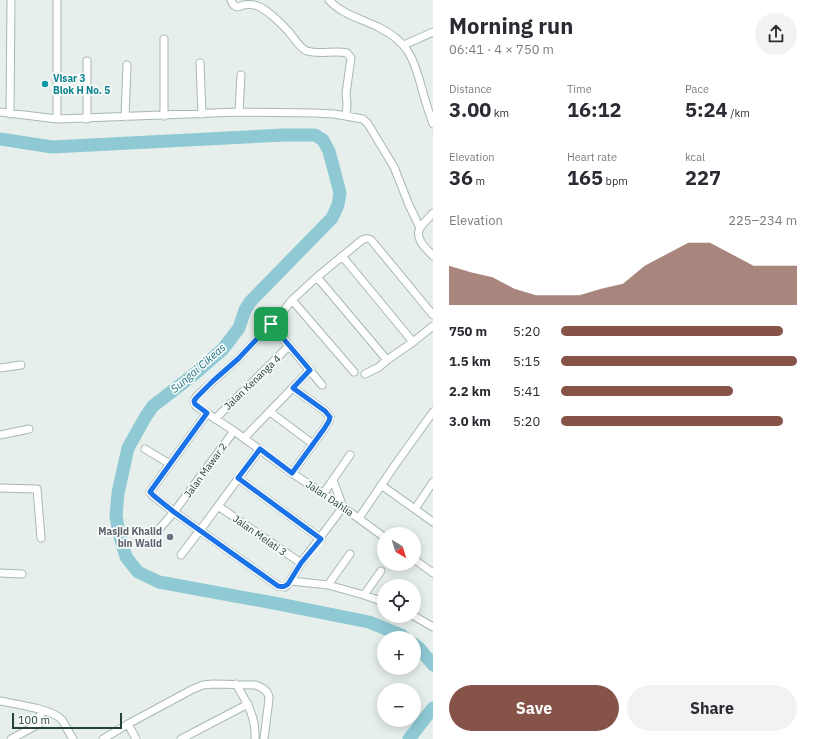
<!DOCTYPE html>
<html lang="en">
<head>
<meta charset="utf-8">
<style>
	:root { --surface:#fff; --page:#f2f2f3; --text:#2b2b33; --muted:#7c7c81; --accent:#855347 }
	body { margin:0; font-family:"IBM Plex Sans",sans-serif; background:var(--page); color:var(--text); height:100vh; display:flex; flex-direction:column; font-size:15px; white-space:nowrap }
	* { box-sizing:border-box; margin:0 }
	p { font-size:13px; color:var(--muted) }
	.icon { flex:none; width:22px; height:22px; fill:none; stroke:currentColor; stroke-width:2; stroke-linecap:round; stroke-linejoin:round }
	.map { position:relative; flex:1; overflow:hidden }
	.panel { display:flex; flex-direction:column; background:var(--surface); width:380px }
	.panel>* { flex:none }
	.needle { width:26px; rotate:142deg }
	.tools { position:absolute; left:377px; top:527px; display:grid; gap:8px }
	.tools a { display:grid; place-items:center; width:44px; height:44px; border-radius:50%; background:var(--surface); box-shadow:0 2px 10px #0003; font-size:20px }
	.scale { position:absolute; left:12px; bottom:10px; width:110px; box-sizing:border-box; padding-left:4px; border:2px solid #24423a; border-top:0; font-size:11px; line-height:14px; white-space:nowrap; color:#24423a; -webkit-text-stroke:3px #f7fbf9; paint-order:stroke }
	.pin { position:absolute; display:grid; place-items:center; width:34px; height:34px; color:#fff; margin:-17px; border-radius:8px; box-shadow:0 2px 6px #0006 }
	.round { display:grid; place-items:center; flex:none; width:42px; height:42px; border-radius:21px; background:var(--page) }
	.overview { display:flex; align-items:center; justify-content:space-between; height:68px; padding:0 16px }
	h1 { font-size:22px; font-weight:800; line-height:30px }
	.stats { display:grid; grid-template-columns:repeat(3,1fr); gap:6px; height:68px; padding:4px 16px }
	.stats div { display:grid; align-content:center }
	.stats b { font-size:20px; font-weight:800 }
	.stats small { font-size:11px; font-weight:400 }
	.stats p { font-size:11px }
	.chart { height:112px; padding:8px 16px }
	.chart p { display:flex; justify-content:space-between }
	.chart svg { width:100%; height:72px; margin-top:4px; fill:var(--accent); opacity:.7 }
	.button { display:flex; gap:8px; margin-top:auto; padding:8px 16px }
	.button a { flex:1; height:46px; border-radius:24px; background:var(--accent); color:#fff; font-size:16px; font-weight:800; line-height:46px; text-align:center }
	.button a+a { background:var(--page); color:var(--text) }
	ul { padding:0 16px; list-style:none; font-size:13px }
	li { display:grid; grid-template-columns:64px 48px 1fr; align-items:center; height:30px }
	li i { height:10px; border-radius:5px; background:var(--accent) }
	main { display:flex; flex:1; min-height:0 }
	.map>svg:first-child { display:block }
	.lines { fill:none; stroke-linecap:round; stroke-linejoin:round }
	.river { stroke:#8ec9d4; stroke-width:13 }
	.street-casing { stroke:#a8b8b2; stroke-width:9 }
	.street { stroke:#fff; stroke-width:7 }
	.route-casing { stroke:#fff; stroke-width:8 }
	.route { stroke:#1a73e8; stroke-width:5 }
	.culture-dot { fill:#0f9aa8; stroke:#f7fbf9; stroke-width:1.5 }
	.worship-dot { fill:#6b7280; stroke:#f7fbf9; stroke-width:1.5 }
	.labels { text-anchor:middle; stroke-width:3.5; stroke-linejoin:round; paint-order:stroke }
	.culture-label { font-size:10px; font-weight:bold; fill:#0d838f; stroke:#f7fbf9; text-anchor:start }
	.street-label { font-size:10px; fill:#24423a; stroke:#f7fbf9 }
	.worship-label { font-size:10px; font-weight:bold; fill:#5b616d; stroke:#f7fbf9; text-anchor:end }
	.water-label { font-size:11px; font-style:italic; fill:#1c6f80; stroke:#f7fbf9 }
</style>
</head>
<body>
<main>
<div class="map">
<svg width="433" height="739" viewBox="0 0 433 739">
	<rect width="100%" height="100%" fill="#e6efeb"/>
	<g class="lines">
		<path class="river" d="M 0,139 L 52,147 L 284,135 L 315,135 L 323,140 L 329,151 L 340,193 L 338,205 L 332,218 L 250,302 L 245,310 L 239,328 L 223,349 L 192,376 L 153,406 L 146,416 L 128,448 L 118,493 L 116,516 L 119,533 L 126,557 L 138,572 L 159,582 L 279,604 L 369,622 L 401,635 L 405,638
			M 414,644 L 420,649 L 433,665
			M 409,739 L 433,708"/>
		<defs>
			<path id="street" d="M 231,0 C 232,3 233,6 237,7 C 238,7 241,6 243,5 C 249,4 254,4 260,7 C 268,11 282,24 288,31 C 294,37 299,48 307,51 C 320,55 334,50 347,53 L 351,58 L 346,93 L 347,104 L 346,116
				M 329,0 C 341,14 362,19 378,27 C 408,41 414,59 422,89 C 425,101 429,112 433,124
				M 404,45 L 433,32
				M 200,63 L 202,114
				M 0,112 L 57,119 L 239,112 L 315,113 L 334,114 L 363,119 L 368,124 L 394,167 L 409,205 L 420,228
				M 239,112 L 241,75
				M 10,114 L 11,1
				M 164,116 L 164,39
				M 125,117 L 127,65
				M 57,119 L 57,0
				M 87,119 L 87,61
				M 433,213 C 429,218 423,223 420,228 C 414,239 427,249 433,256
				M 342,256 L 413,342
				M 317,277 L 387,360 L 413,342 L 433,326
				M 292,300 L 354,372
				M 271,324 L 322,385
				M 0,368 L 21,365
				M 365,374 L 379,367 L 387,360
				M 270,412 L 313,444
				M 207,413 L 152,489 L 150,492 L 153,496 L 174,512 L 278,586 L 285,587 L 288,584 L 301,563 L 343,507 L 333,480
				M 215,419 L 289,346
				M 0,435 L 29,429
				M 244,438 L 310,370
				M 145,449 L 170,464
				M 292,473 L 324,429 L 329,421 L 330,417 L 325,411 L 293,388
				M 238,478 L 321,539
				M 381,485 L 433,522
				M 0,488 L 35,489 L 37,489 L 41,538
				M 323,494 L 350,455
				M 218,506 L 301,563
				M 415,509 L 433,482
				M 359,518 L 395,465 L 433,412
				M 160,528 L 174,512 L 234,431
				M 384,537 L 343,507 L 292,473 L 234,431 L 196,406 L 194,401 L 196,397 L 199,394 L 238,359 L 257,339 L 281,314 L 292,300 L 317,277 L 362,240 C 367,238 369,238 372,241 L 433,315
				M 181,555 L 207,521 L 260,449
				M 414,559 L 433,573
				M 0,573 L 22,574
				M 291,581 L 328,585 L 364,595 L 384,602
				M 328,585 L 350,554
				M 364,595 L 381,571
				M 414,616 L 433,627
				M 236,684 C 247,703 256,716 255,739
				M 0,701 C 15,704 53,709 62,720 C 66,726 69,733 73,739
				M 128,724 L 136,739
				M 11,739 L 37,725 L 39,724 L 41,710
				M 103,739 L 128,724 L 193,689 L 203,685 L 213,684 L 256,685 C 263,688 269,691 269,699 L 264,739
				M 181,739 L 248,704"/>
		</defs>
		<use href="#street" class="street-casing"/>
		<use href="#street" class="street"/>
	</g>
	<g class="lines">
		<defs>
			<path id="route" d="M 271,324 L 310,370 L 293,388 L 325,411 L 330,417 L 329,421 L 324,429 L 292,473 L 260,449 L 238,478 L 321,539 L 301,563 L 288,584 C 284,587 283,587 278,586 L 174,512 L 154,496 L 150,492 L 152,489 L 207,413 L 195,404 L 194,401 L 196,398 L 213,381 L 238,359 Z"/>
		</defs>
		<use href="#route" class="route-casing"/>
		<use href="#route" class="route"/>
	</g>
	<circle class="culture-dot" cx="45" cy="84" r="4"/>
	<circle class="worship-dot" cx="170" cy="537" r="4"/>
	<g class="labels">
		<g class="culture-label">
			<text x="53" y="82">Visar 3<tspan x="53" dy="12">Blok H No. 5</tspan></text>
		</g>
		<g class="street-label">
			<text transform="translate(252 382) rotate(-44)" y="4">Jalan Kenanga 4</text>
			<text transform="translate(205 470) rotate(-54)" y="4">Jalan Mawar 2</text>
			<text transform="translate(330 498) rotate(34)" y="4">Jalan Dahlia</text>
			<text transform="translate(260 535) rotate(35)" y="4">Jalan Melati 3</text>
		</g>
		<g class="worship-label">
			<text x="162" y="535">Masjid Khalid<tspan x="162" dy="12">bin Walid</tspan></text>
		</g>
		<g class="water-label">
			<text transform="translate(198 368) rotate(-41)" y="4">Sungai Cikeas</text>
		</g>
	</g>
</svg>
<div class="tools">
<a><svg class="needle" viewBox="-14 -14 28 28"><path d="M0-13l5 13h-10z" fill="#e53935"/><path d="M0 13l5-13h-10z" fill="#7c7c81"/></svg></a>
<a><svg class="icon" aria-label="locate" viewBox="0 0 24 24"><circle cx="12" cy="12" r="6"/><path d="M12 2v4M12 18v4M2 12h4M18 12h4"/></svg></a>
<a>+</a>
<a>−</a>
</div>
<div class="scale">100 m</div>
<div class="pin" style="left:271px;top:324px;background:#1e9e55"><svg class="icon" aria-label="arrive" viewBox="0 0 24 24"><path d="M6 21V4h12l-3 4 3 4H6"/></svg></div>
</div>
<section class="panel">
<div class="overview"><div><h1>Morning run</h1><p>06:41 · 4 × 750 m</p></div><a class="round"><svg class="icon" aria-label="share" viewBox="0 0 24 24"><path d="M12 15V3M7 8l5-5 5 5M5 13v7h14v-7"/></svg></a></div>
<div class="stats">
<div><p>Distance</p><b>3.00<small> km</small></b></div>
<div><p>Time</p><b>16:12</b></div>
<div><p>Pace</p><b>5:24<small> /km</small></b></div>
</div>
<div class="stats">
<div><p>Elevation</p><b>36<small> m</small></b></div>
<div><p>Heart rate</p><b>165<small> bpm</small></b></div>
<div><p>kcal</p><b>227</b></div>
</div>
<div class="chart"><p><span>Elevation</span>225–234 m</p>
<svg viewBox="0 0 160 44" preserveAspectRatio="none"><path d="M0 44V20L10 24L20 27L30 34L40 38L50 38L60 38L70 34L80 31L90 20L100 13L110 6L120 6L130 13L140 20L150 20L160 20V44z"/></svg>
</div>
<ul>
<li><b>750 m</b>5:20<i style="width:94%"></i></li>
<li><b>1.5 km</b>5:15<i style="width:100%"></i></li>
<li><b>2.2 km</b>5:41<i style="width:73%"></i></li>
<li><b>3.0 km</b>5:20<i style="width:94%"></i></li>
</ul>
<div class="button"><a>Save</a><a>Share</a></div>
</section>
</main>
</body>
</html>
